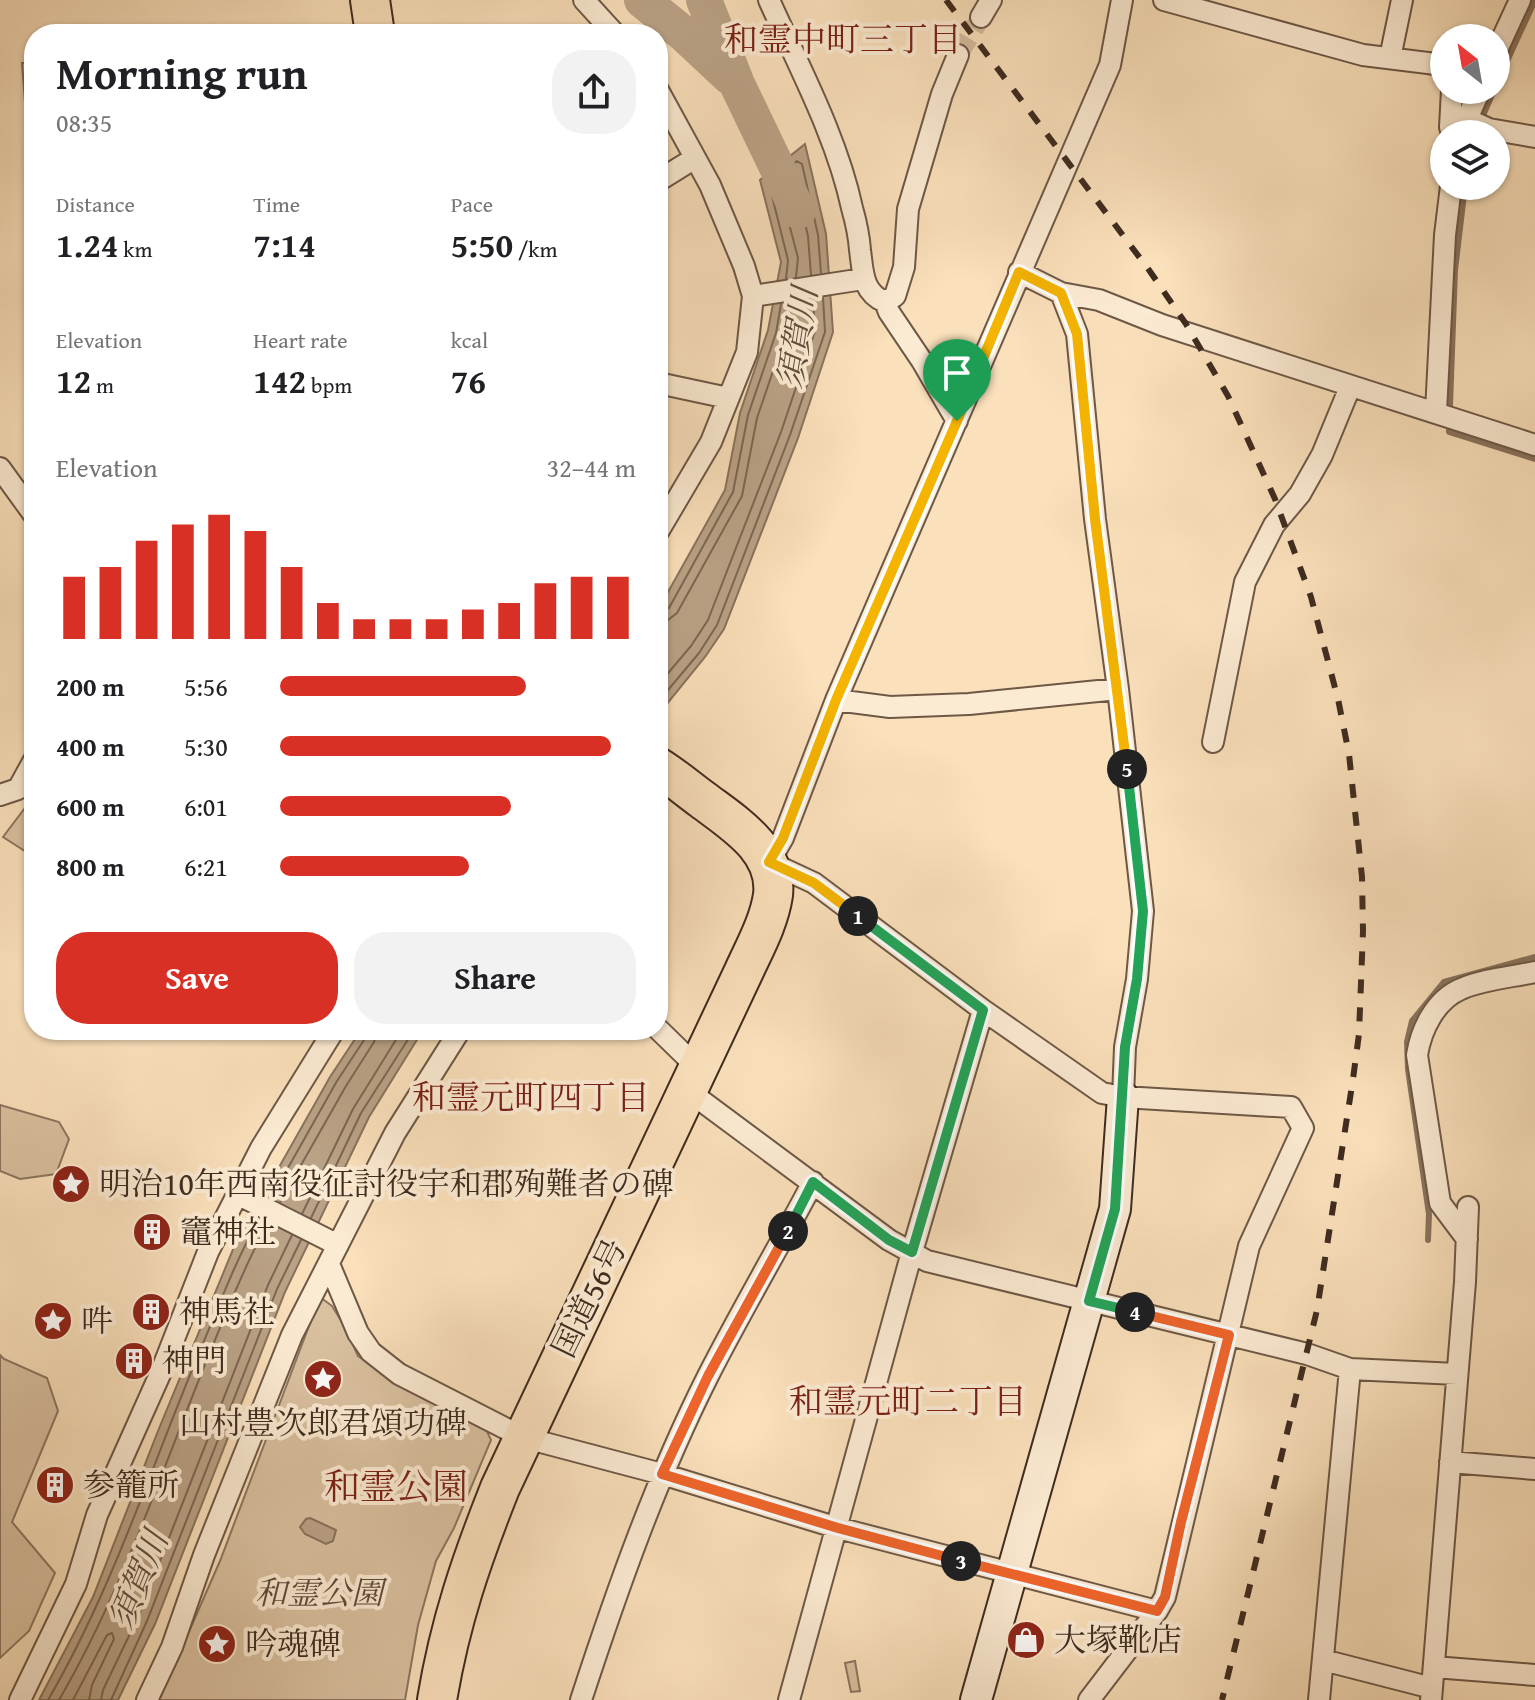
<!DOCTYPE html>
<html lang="en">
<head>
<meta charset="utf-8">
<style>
	:root { --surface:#fff; --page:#f2f2f2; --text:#202124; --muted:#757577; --accent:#d93025 }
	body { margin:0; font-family:"Gentium Book Plus","Noto Serif JP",serif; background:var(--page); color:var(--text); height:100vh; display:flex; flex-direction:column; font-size:30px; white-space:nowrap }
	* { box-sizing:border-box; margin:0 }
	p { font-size:26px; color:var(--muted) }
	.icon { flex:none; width:44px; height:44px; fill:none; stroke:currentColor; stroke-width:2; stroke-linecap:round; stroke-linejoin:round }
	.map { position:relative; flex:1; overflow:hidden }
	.details { position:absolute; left:24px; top:24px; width:644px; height:1016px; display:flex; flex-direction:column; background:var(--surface); border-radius:32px; box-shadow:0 2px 6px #0004 }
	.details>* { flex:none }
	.needle { width:52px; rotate:329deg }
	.fabs { position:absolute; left:1430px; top:24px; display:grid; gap:16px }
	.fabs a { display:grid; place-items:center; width:80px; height:80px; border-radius:50%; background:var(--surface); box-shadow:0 2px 6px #0004; font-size:40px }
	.pin { position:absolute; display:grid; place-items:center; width:68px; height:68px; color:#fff; margin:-82px -34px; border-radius:50% 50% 50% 0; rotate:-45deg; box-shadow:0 0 8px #0007 }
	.pin .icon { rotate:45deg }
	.km { position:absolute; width:40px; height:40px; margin:-20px; border-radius:50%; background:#222; color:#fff; font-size:22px; line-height:40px; text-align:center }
	.round { display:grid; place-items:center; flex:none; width:84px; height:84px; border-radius:32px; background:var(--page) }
	.overview { display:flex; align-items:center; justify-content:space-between; height:136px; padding:0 32px }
	h1 { font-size:44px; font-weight:600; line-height:60px }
	.metrics { display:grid; grid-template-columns:repeat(3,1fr); gap:12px; height:136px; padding:8px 32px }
	.metrics div { display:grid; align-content:center }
	.metrics b { font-size:34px; font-weight:600 }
	.metrics small { font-size:22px; font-weight:400 }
	.metrics p { font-size:22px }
	.chart { height:224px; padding:16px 32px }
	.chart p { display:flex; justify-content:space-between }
	.chart svg { width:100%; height:144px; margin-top:8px; stroke:var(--accent); stroke-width:6 }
	.primary-button { display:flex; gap:16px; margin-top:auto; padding:16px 32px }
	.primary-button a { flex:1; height:92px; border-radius:32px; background:var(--accent); color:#fff; font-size:32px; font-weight:600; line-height:92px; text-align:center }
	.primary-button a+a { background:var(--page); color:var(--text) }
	ul { padding:0 32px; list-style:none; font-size:26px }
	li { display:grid; grid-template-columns:128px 96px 1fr; align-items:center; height:60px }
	li i { height:20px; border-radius:10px; background:var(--accent) }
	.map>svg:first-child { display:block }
	.green { fill:#dac1a0; stroke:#8c7660; stroke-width:2 }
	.water { fill:#baa286; stroke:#88725d; stroke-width:2 }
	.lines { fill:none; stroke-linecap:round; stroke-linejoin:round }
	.shore { stroke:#7c6652; stroke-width:2 }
	.stream { stroke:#88725d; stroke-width:6 }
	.river { stroke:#baa286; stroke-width:36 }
	.street-tunnel { stroke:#d4bc9c; stroke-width:20; stroke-dasharray:20 10; stroke-linecap:butt }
	.street-casing { stroke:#6d5846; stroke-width:24 }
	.secondary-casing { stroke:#3e2b1f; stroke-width:34 }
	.highway-casing { stroke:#3e2b1f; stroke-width:42 }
	.street { stroke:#fcebd3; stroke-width:20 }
	.secondary { stroke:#fcebd3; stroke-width:30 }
	.highway { stroke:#fae0bb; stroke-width:38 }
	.rail { stroke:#3e2b1f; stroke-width:6; stroke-dasharray:14 14; stroke-linecap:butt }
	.split-1-casing { stroke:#fff; stroke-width:16 }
	.split-2-casing { stroke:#fff; stroke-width:16 }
	.split-3-casing { stroke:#fff; stroke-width:16 }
	.split-4-casing { stroke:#fff; stroke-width:16 }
	.split-5-casing { stroke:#fff; stroke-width:16 }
	.split-6-casing { stroke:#fff; stroke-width:16 }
	.split-1 { stroke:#f5b400; stroke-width:10 }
	.split-2 { stroke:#22a559; stroke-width:10 }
	.split-3 { stroke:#f0652b; stroke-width:10 }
	.split-4 { stroke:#f0652b; stroke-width:10 }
	.split-5 { stroke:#22a559; stroke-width:10 }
	.split-6 { stroke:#f5b400; stroke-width:10 }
	.labels { text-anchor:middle; stroke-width:8; stroke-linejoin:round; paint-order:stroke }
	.poi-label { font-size:32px; fill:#3e2b1f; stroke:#fcebd3; text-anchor:start }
	.street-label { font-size:32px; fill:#3e2b1f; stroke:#fcebd3 }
	.park-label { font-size:32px; font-style:italic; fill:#5d4939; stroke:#fcebd3 }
	.neighbourhood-label { font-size:34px; fill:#7a1f14; stroke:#fcebd3 }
	.water-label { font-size:34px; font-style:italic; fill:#634f3e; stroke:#fcebd3 }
	.quarter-label { font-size:36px; fill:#7a1f14; stroke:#fcebd3 }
</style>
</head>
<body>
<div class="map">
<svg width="1535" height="1700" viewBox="0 0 1535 1700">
	<rect width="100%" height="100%" fill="#fae0bb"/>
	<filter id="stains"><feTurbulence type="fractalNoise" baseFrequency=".0025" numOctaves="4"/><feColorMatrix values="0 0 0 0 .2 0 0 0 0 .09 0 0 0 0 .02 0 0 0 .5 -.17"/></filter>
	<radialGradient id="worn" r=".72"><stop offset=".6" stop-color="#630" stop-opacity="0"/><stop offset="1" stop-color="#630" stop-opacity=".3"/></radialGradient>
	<path class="green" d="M 22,63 L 34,63 L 34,162 L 29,155 Z
		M 34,796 L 34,857 L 3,837 Z
		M 0,1105 L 59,1122 L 69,1139 L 56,1174 L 20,1179 L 0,1171 Z
		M 320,1297 L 332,1306 L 345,1327 L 358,1356 L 395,1382 L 486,1429 L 491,1440 L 454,1528 L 436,1561 L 418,1625 L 405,1700 L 159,1700 L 220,1561 Z
		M 0,1355 L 4,1359 L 47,1378 L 58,1411 L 12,1522 L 55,1573 L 29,1631 L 0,1658 Z
		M 855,1661 L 860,1691 L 851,1692 L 845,1663 Z"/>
	<path class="water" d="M 805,144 L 826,234 L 833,332 L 798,438 L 724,629 L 705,657 L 658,715 L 658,610 L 725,490 L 740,413 L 768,330 L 781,262 L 760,180 Z
		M 361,1030 L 423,1030 L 369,1117 L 285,1292 L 155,1624 L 118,1700 L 39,1700 L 93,1597 L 158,1431 L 234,1247 L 330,1077 Z
		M 310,1518 L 336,1530 L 333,1541 L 326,1544 L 305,1534 L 300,1527 L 306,1519 Z"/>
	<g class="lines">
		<path class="shore" d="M 796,277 L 798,258 L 780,189 L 791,179 L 795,182 L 808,236 L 811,275
			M 786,279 L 788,260 L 769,184 L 797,161 L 802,164 L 818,235 L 821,273
			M 658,612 L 669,608 L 733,492 L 748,415 L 776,333 L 781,304
			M 658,622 L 668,620 L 677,613 L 742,496 L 757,418 L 785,336 L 792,302
			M 658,685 L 691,646 L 708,620 L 781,432 L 815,331 L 813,299
			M 658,702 L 699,653 L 717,625 L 790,435 L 825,332 L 823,297
			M 271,1198 L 337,1081 L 366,1037 L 367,1030
			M 280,1202 L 346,1086 L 374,1042 L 377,1030
			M 302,1214 L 353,1109 L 402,1030
			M 311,1218 L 361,1113 L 414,1030
			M 48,1700 C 114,1587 153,1461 204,1341 C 221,1300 237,1258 259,1219
			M 59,1700 C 125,1587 165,1460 215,1340 C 231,1300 247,1261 268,1223
			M 73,1700 L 107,1635 L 112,1633 L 114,1639 L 92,1685 L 89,1700
			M 101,1700 L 103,1690 L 138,1617 L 268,1285 L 292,1235
			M 111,1700 L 147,1621 L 277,1289 L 301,1240"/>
		<path class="stream" d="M 1496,85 L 1535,0
			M 1481,120 L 1494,90
			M 1465,186 L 1455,270 L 1449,432 L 1535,459
			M 1428,1240 L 1429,1214 L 1408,1069 L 1407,1042 L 1412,1021 L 1444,982 L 1535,957"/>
		<path class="river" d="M 642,0 L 685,35 L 730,77
			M 704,0 L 737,84 L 798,211"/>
		<path class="street-tunnel" d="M 958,55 L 981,17"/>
		<defs>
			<path id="street" d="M 584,0 L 615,34
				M 769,0 C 798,65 837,137 852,208 C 856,222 859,236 860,250 C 863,272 862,292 885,302
				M 1164,0 L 1363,55 L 1444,65
				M 981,17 L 991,0
				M 1496,52 L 1520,0
				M 1390,58 L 1402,0
				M 658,90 L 710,185 L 744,266 L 753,296 L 747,352 L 711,442 L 658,532
				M 1452,90 L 1450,127 L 1452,134
				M 1467,119 L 1489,129 L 1535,137
				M 1460,134 L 1480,90
				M 658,181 L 695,158
				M 1019,272 L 1061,293 L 1099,300 L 1162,325 L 1535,445
				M 1061,293 L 1077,334 L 1095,519 L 1118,689 L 1143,911 L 1137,979 L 1125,1047 L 1123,1097
				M 753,296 L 863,279
				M 658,383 L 728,398
				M 1436,412 L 1445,235 L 1451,186
				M 957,421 L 922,361 L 889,312 L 885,302 L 895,296 L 904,267 L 908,209 L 942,94 L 958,55
				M 0,468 L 34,515
				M 836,700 L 890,707 L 969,704 L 1118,689
				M 1213,742 L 1245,582 L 1274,525 L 1300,494 L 1322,455 L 1350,387
				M 0,795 L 18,789 L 34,760
				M 658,1029 L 698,1068
				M 687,1090 L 889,1240 L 927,1261 L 1307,1354 L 1350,1369 L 1457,1374
				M 239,1195 L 338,1245
				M 1467,1239 L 1440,1203 L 1417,1055 C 1421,1030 1435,1000 1461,989 C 1483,979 1512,977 1535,972
				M 329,1264 L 358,1333 L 371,1352 L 399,1374 L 522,1437 L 662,1474 L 838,1528 L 1157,1611
				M 1450,1462 L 1535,1469
				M 1323,1660 L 1432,1688
				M 1434,1667 L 1535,1675
				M 20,1700 L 76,1584 L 97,1515 L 161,1372 L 208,1252 L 261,1148 L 334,1030
				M 147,1700 L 172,1647 L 204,1555 L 292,1335 L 395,1133 L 460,1030
				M 581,1700 C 617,1590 656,1479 708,1376 C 741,1311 779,1247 813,1182
				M 789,1700 L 912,1252 L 983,1010
				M 1089,1700 L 1157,1611 L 1165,1597 L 1249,1246 L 1303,1128 L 1291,1107 L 1123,1097 L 1102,1093 L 983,1010 L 814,883 L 769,862 L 783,838 L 836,700 L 1110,65 L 1122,0
				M 1319,1700 L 1350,1369
				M 1431,1700 L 1465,1282 L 1468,1207"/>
			<path id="secondary" d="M 976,1700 L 1115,1209 L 1123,1097"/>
			<path id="highway" d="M 370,0 L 375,34
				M 437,1700 C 450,1622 471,1561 500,1488 L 744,971 C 755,947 769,922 773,895 C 778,850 735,824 703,800 C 688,789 674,777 658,767"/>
		</defs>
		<use href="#street" class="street-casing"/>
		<use href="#secondary" class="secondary-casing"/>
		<use href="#highway" class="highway-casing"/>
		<use href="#street" class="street"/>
		<use href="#secondary" class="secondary"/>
		<use href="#highway" class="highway"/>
		<path class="rail" d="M 946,0 L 1149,270 L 1186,324 L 1228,396 L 1275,499 L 1311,597 L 1338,699 L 1349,754 L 1362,877 L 1363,931 L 1359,1034 L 1353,1079 L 1317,1310 L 1222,1700"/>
	</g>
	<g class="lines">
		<defs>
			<path id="split-1" d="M 858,916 L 814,883 L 769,862 L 783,838 L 836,700 L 957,421"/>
			<path id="split-2" d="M 788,1231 L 813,1182 L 889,1240 L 912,1252 L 983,1010 L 858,916"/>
			<path id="split-3" d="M 788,1231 L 708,1376 L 662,1474 L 838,1528 L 961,1561"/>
			<path id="split-4" d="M 961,1561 L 1157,1611 L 1165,1597 L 1181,1522 L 1229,1335 L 1135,1312"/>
			<path id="split-5" d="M 1127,769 L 1143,911 L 1137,979 L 1125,1047 L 1115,1209 L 1089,1301 L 1135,1312"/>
			<path id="split-6" d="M 957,421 L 1019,272 L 1061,293 L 1077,334 L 1095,519 L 1127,769"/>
		</defs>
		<use href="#split-1" class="split-1-casing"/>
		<use href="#split-2" class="split-2-casing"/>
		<use href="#split-3" class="split-3-casing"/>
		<use href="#split-4" class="split-4-casing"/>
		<use href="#split-5" class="split-5-casing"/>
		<use href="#split-6" class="split-6-casing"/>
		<use href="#split-1" class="split-1"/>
		<use href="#split-2" class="split-2"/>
		<use href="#split-3" class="split-3"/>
		<use href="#split-4" class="split-4"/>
		<use href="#split-5" class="split-5"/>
		<use href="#split-6" class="split-6"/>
	</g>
	<defs>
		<symbol id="sight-disc" viewBox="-11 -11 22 22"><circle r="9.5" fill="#8f2418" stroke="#fcebd3"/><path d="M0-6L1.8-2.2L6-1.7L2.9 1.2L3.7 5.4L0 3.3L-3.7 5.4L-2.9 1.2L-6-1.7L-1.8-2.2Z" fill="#fff"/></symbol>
		<symbol id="building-disc" viewBox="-11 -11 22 22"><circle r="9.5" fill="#8f2418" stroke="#fcebd3"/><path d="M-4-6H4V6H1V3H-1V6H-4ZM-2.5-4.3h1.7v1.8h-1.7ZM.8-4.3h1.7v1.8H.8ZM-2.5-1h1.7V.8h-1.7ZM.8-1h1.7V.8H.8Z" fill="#fff"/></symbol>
		<symbol id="shop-disc" viewBox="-11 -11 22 22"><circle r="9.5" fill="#8f2418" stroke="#fcebd3"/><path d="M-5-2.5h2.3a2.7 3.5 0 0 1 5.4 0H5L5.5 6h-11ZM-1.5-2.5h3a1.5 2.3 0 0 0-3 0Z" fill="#fff"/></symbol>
	</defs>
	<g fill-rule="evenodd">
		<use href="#sight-disc" x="49" y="1162" width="44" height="44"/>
		<use href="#building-disc" x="130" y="1210" width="44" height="44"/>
		<use href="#building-disc" x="129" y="1290" width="44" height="44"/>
		<use href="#sight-disc" x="31" y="1299" width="44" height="44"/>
		<use href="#building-disc" x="112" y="1339" width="44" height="44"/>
		<use href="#sight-disc" x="301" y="1357" width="44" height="44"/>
		<use href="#building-disc" x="33" y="1463" width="44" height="44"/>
		<use href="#shop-disc" x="1004" y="1618" width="44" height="44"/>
		<use href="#sight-disc" x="195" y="1622" width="44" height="44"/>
	</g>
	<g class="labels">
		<g class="poi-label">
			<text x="99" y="1195">明治10年西南役征討役宇和郡殉難者の碑</text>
			<text x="180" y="1243">竈神社</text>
			<text x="179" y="1323">神馬社</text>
			<text x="81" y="1332">吽</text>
			<text x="162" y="1372">神門</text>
			<text x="323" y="1434" text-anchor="middle">山村豊次郎君頌功碑</text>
			<text x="83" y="1496">参籠所</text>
			<text x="1054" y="1651">大塚靴店</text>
			<text x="245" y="1655">吟魂碑</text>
		</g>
		<g class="street-label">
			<text transform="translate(589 1298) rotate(-64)" y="11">国道56号</text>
		</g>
		<g class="park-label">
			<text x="319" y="1604">和霊公園</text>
		</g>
		<g class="neighbourhood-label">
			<text x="843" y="51">和霊中町三丁目</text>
			<text x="531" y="1109">和霊元町四丁目</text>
			<text x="908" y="1413">和霊元町二丁目</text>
		</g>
		<g class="water-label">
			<text transform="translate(797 338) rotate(-81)" y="12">須賀川</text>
			<text transform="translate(138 1580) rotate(-68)" y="12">須賀川</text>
		</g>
		<g class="quarter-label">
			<text x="396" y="1499">和霊公園</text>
		</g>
	</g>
	<rect width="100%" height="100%" filter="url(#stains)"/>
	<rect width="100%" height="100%" fill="url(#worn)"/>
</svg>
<div class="fabs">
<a><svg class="needle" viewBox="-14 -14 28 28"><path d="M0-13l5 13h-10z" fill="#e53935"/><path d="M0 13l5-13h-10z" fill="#757577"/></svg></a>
<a><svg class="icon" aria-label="layers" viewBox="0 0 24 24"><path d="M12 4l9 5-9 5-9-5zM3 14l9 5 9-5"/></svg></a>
</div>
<div class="pin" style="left:957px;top:421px;background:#1e9e55"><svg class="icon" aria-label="arrive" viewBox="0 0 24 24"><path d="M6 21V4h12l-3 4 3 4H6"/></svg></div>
<b class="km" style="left:858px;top:916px">1</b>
<b class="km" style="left:788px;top:1231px">2</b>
<b class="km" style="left:961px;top:1561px">3</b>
<b class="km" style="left:1135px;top:1312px">4</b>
<b class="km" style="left:1127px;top:769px">5</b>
<section class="details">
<div class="overview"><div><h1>Morning run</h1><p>08:35</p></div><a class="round"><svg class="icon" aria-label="share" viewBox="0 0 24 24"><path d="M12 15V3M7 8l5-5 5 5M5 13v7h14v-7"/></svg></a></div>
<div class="metrics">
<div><p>Distance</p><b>1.24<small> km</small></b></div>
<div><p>Time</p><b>7:14</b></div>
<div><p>Pace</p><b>5:50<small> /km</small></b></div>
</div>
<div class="metrics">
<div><p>Elevation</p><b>12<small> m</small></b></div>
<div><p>Heart rate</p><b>142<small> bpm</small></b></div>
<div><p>kcal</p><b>76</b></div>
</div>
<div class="chart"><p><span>Elevation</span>32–44 m</p>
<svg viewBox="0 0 160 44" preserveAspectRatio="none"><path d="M5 44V25M15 44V22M25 44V14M35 44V9M45 44V6M55 44V11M65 44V22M75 44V33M85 44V38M95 44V38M105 44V38M115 44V35M125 44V33M135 44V27M145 44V25M155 44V25"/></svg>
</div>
<ul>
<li><b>200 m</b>5:56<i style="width:69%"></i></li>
<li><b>400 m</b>5:30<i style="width:93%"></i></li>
<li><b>600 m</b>6:01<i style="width:65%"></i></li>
<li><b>800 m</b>6:21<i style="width:53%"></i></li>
</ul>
<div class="primary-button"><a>Save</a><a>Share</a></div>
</section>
</div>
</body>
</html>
